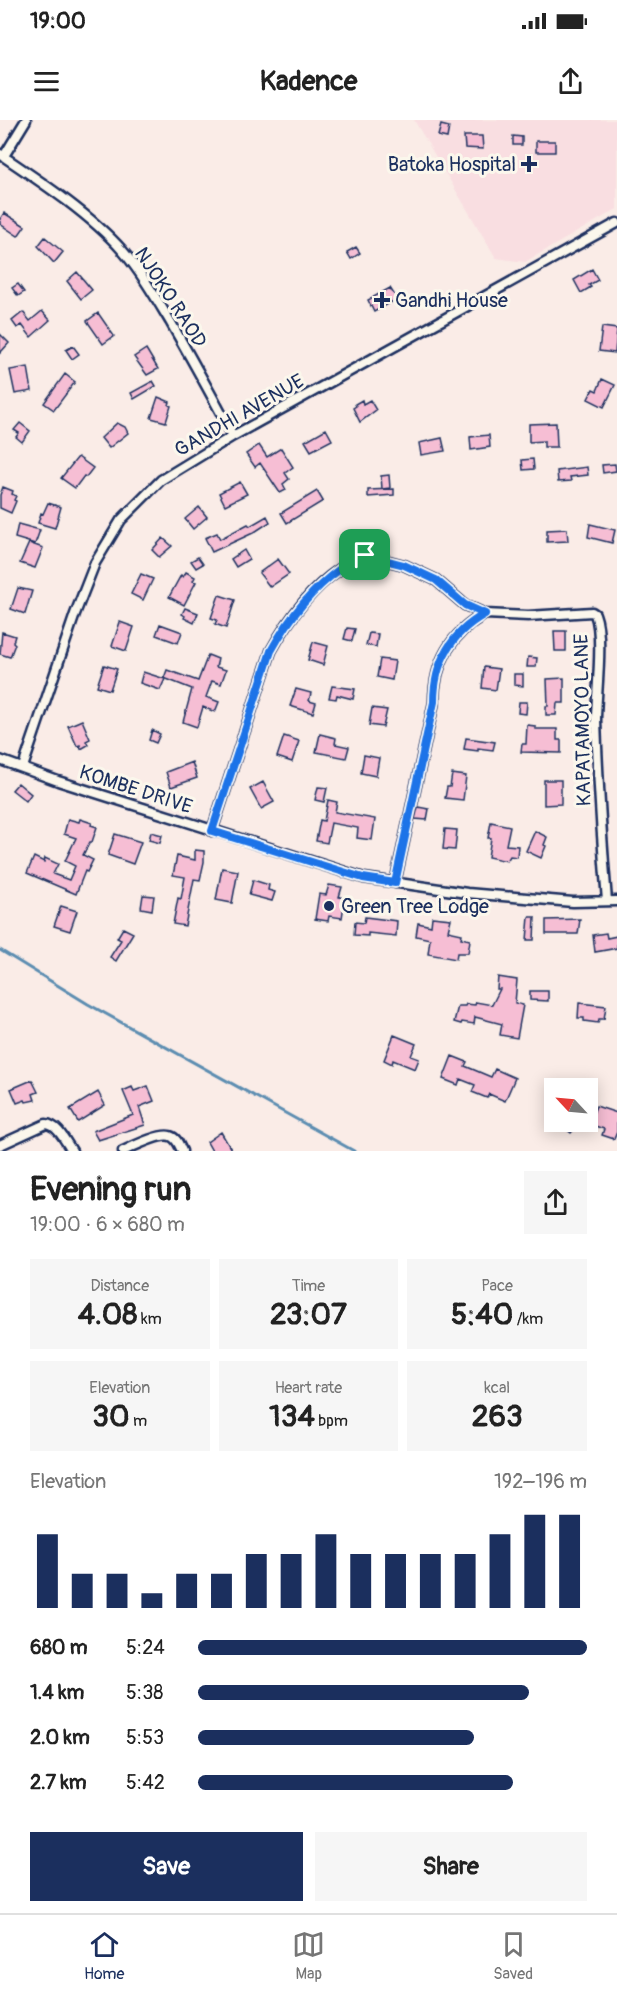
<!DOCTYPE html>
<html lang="en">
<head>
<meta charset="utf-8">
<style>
	:root { --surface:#fff; --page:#f6f6f6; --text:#222; --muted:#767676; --line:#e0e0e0; --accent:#1b2f5e }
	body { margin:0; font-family:Pangolin,sans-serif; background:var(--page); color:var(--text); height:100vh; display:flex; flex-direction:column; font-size:22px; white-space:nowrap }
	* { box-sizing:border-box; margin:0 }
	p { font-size:20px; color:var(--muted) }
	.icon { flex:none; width:33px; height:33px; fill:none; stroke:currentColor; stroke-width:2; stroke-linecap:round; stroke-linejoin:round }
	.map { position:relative; height:1031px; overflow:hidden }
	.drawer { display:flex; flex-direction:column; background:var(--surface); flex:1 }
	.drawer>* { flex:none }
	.needle { width:39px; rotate:296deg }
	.controls { position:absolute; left:544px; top:958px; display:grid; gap:12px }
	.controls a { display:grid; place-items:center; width:54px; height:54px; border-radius:0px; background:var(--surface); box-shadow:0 3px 15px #0003; font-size:30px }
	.pin { position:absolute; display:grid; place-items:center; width:51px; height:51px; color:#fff; margin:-26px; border-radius:12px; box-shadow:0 3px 9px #0006 }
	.round { display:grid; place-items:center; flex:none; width:63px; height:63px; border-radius:0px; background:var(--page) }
	.overview { display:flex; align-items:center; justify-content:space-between; height:102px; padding:0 30px }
	h1 { font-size:33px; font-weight:800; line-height:45px }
	.figures { display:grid; grid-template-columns:repeat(3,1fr); gap:9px; height:102px; padding:6px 30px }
	.figures div { display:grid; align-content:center; border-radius:0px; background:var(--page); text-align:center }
	.figures b { font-size:30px; font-weight:800 }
	.figures small { font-size:16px; font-weight:400 }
	.figures p { font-size:16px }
	.chart { height:168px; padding:12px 30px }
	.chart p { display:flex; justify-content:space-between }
	.chart svg { width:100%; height:108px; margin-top:6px; stroke:var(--accent); stroke-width:6 }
	.button { display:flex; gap:12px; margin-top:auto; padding:12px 30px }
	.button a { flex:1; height:69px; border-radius:0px; background:var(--accent); color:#fff; font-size:24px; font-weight:800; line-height:69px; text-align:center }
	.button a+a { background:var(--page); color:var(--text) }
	ul { padding:0 30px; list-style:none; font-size:20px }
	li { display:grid; grid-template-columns:96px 72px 1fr; align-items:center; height:45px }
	li i { height:15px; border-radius:8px; background:var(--accent) }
	.status { display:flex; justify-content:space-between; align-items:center; height:42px; padding:0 30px; background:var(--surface); direction:ltr }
	.status svg { height:16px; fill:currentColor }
	header { display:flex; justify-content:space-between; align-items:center; height:78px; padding:0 30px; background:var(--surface); font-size:27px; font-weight:800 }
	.menu { display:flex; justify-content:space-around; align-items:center; height:84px; border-top:2px solid var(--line); background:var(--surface); font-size:16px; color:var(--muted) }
	.menu a { display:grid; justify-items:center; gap:3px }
	.menu .active { color:var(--accent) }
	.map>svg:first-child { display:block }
	.built { fill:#f9dee1 }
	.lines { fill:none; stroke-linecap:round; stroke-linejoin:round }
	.stream { stroke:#5c8db1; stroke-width:3 }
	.building { fill:#f6bed4; stroke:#1b2f5e; stroke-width:1.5 }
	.minor-casing { stroke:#1b2f5e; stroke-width:13 }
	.minor { stroke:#fbf7ec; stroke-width:8 }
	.route-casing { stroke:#fff; stroke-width:12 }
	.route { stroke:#1a73e8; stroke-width:8 }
	.poi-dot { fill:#1b2f5e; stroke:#fbf7ec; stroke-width:2 }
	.labels { text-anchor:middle; stroke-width:6; stroke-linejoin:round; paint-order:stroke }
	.poi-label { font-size:20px; fill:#1b2f5e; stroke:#fbf7ec; text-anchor:start }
	.street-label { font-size:20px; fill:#1b2f5e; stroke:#fbf7ec }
</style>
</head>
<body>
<div class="status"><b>19:00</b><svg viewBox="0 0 49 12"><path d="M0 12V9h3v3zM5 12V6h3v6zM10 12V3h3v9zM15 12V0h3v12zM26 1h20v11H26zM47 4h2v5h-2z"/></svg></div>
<header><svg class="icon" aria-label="menu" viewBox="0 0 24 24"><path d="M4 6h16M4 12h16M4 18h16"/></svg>Kadence<svg class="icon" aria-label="share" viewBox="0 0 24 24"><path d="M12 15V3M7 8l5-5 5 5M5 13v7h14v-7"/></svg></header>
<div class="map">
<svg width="617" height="1031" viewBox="0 0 617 1031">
	<rect width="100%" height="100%" fill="#faece7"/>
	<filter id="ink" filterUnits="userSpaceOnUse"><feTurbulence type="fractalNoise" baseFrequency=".0167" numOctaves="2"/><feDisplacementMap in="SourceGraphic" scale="12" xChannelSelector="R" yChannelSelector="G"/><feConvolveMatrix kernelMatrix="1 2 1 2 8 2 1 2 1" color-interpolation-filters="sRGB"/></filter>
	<g filter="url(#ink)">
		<path class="built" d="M 414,0 L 617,0 L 617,89 L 525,142 L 496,138 Z"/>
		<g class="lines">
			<path class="stream" d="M 0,830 L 88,884 L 354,1031"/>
		</g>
		<path class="building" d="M 441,5 L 449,7 L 447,18 L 438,16 Z
			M 464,16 L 482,16 L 483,29 L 465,28 Z
			M 513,16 L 522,17 L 522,25 L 513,25 Z
			M 536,21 L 555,21 L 555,32 L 536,32 Z
			M 4,93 L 25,106 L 18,116 L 0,104 L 0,99 Z
			M 45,117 L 63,132 L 54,143 L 38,126 Z
			M 356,127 L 360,133 L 351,139 L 347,132 Z
			M 592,149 L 598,160 L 589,165 L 591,167 L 581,173 L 574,160 Z
			M 77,152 L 92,170 L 81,179 L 67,161 Z
			M 18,164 L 24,172 L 18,176 L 12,168 Z
			M 390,168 L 397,179 L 374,192 L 368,180 Z
			M 42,191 L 50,200 L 31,217 L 22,205 L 17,208 L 12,201 L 23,192 L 30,201 Z
			M 98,193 L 114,216 L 103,224 L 87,201 Z
			M 602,207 L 617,209 L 615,233 L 599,231 Z
			M 0,214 L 9,223 L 0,233 Z
			M 73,226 L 79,234 L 72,239 L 66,230 Z
			M 146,229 L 158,249 L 147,255 L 134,237 Z
			M 28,247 L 32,271 L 15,274 L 10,250 Z
			M 65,254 L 75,262 L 54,290 L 44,283 Z
			M 602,259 L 615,265 L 604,287 L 588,279 L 593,269 L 597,271 Z
			M 153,261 L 156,266 L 134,279 L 131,273 Z
			M 158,277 L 170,282 L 169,285 L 171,286 L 166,302 L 151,298 Z
			M 362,280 L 363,284 L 370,280 L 376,290 L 360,302 L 353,288 L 356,286 L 355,284 Z
			M 20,303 L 30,311 L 22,322 L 16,317 L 19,313 L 14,310 Z
			M 117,303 L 125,307 L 128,313 L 109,328 L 101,318 Z
			M 556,303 L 557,327 L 544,327 L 544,321 L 529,322 L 529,304 Z
			M 326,309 L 332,320 L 311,331 L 305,321 Z
			M 489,315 L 490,327 L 471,330 L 470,317 Z
			M 442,318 L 445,331 L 421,335 L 419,323 Z
			M 259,325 L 267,337 L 281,328 L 293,347 L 285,353 L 289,359 L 283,364 L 286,370 L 280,373 L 260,343 L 255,347 L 246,334 Z
			M 78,337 L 93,348 L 86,357 L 84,356 L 75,368 L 61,358 Z
			M 533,339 L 534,349 L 523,350 L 522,340 Z
			M 615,344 L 616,351 L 603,353 L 602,345 Z
			M 587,347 L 588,355 L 570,357 L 571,361 L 558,362 L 557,351 Z
			M 389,355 L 390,368 L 382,369 L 381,356 Z
			M 240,362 L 247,374 L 225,385 L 219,373 Z
			M 3,367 L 13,371 L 12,374 L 16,376 L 14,380 L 16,381 L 11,393 L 0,388 L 0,375 Z
			M 394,369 L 394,375 L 368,377 L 368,370 Z
			M 317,371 L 323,381 L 287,403 L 281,393 Z
			M 48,383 L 61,387 L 55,408 L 38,403 L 41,393 L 43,394 Z
			M 199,387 L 207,397 L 193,409 L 185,399 Z
			M 267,396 L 270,402 L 253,413 L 212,432 L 205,418 L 217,413 L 220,419 L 248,404 L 250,406 Z
			M 18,404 L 40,410 L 35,424 L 15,418 Z
			M 590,404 L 615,410 L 612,423 L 588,417 Z
			M 567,409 L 568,421 L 547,422 L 547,410 Z
			M 163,418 L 172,426 L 159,437 L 152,430 Z
			M 29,423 L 43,428 L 35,448 L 20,443 Z
			M 244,430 L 249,439 L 236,447 L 231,439 Z
			M 198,437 L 203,444 L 196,448 L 191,441 Z
			M 278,439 L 289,454 L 270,467 L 259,453 Z
			M 186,452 L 195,457 L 193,461 L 196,462 L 184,485 L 169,477 L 181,455 L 183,457 Z
			M 141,454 L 153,459 L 143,480 L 131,474 Z
			M 18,468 L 32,471 L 25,494 L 11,489 Z
			M 219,475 L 235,480 L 226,508 L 215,504 L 217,500 L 211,498 Z
			M 185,488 L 198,493 L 194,503 L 184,498 L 185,496 L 182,494 Z
			M 120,502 L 134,507 L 126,531 L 112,526 Z
			M 160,504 L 182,512 L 178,523 L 156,515 Z
			M 347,508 L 355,509 L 352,521 L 344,519 Z
			M 554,511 L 566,511 L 566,531 L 555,531 Z
			M 2,512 L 15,516 L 13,522 L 15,524 L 10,537 L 0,534 Z
			M 369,513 L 378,514 L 376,527 L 366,525 Z
			M 313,522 L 328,526 L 323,545 L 308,540 Z
			M 208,535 L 218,539 L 216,547 L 226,550 L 221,564 L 212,561 L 206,577 L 219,582 L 215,592 L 203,587 L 197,607 L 183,602 L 192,569 L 164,558 L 167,550 L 198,561 Z
			M 528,537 L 537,538 L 536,547 L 527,547 Z
			M 380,539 L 395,541 L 392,560 L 377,557 Z
			M 104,545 L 117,549 L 110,570 L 97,566 Z
			M 484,547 L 499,549 L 496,570 L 482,568 Z
			M 143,552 L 165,559 L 160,570 L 140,563 Z
			M 514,554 L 523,554 L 523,566 L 514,565 Z
			M 564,558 L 564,583 L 557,583 L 556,595 L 546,595 L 546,586 L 548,586 L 547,559 Z
			M 332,566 L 355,569 L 353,579 L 337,575 L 336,579 L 329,578 Z
			M 296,569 L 311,573 L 309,581 L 316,583 L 313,593 L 290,586 Z
			M 519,582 L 527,582 L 526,594 L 518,593 Z
			M 372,588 L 387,590 L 383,607 L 369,605 Z
			M 82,600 L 90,619 L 86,621 L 88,625 L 81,629 L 80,625 L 77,626 L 68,606 Z
			M 527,605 L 535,606 L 535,609 L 557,609 L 557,620 L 561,620 L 561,633 L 521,632 L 522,624 L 526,624 Z
			M 152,610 L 160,614 L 156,623 L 149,620 Z
			M 320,614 L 336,618 L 335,624 L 349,627 L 346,638 L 316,632 Z
			M 284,616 L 299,621 L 292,642 L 277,637 Z
			M 466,618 L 495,622 L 493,630 L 478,628 L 478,631 L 464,629 Z
			M 364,635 L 379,638 L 376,656 L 361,653 Z
			M 192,642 L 197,658 L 171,667 L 166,652 Z
			M 452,654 L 466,656 L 463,680 L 445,678 L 447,667 L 450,667 Z
			M 544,660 L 561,660 L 561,684 L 544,685 Z
			M 263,662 L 274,682 L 261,689 L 250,669 Z
			M 18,663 L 31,674 L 26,681 L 12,670 Z
			M 318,667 L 327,668 L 324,682 L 315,680 Z
			M 328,680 L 337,682 L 335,692 L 375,699 L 372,720 L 357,718 L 358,708 L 331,703 L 327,723 L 316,721 L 320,700 L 324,701 Z
			M 418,687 L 429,689 L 427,700 L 415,699 Z
			M 68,699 L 79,702 L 80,699 L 92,703 L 91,705 L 97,707 L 92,722 L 90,722 L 83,735 L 93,740 L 87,752 L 85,751 L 76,774 L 27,753 L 34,737 L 44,742 L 45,738 L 58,744 L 53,754 L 69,760 L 75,746 L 65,741 L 76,718 L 64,714 Z
			M 491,702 L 510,706 L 506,725 L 518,726 L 517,737 L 510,736 L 507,741 L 488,737 L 491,718 L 488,718 Z
			M 445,709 L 457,710 L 455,730 L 443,729 Z
			M 535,711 L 547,717 L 544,725 L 546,726 L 541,738 L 526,731 Z
			M 151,712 L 162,715 L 160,723 L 149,720 Z
			M 115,714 L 141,722 L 133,744 L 108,735 Z
			M 195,730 L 204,731 L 204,742 L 200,760 L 194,759 L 185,806 L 173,804 L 178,778 L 181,779 L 185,757 L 173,755 L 177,736 L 195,740 Z
			M 222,748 L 238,751 L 232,783 L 216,780 Z
			M 253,760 L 269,765 L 268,770 L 275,772 L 272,781 L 249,775 Z
			M 329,765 L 342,767 L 339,777 L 345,778 L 342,798 L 329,796 L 328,801 L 315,799 L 319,774 L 326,775 Z
			M 143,775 L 154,776 L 152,790 L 141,788 Z
			M 61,786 L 77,791 L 70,811 L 54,806 Z
			M 365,797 L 397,801 L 396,816 L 368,813 L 368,816 L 354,815 L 355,802 L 364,803 Z
			M 432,797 L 451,799 L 448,811 L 462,814 L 461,818 L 470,820 L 468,833 L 457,833 L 456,839 L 428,834 L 430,819 L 416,816 L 418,803 L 431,806 Z
			M 529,797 L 535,797 L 534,820 L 527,820 Z
			M 580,799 L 578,814 L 546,814 L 546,800 Z
			M 123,808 L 133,813 L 116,841 L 110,837 L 121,820 L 117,818 Z
			M 606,813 L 607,818 L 617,816 L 617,828 L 595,832 L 593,815 Z
			M 498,857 L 517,860 L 515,883 L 523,885 L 517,918 L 500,915 L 502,904 L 475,897 L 474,904 L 462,902 L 461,904 L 454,902 L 458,886 L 465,886 L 466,884 L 475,885 L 476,882 L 492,885 L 500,869 L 497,869 Z
			M 530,871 L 548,871 L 548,881 L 530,880 Z
			M 579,883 L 606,886 L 604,899 L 599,899 L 598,903 L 584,901 L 584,898 L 578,898 Z
			M 394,915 L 416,924 L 411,936 L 419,939 L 415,949 L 393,940 L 392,944 L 384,940 Z
			M 452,936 L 467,942 L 465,946 L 491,957 L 495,949 L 515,958 L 505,981 L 489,974 L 487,978 L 472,972 L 475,965 L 460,959 L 458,965 L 443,959 Z
			M 32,960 L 38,972 L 33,974 L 35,980 L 26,982 L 25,980 L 17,983 L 11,969 Z
			M 148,966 L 154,981 L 139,987 L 145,1005 L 98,1020 L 93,1011 L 133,995 L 123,971 L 132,967 L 134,971 Z
			M 98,972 L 105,985 L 78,1002 L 70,989 Z
			M 596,986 L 617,993 L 617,1012 L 614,1019 L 602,1015 L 604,1009 L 589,1004 Z
			M 569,1002 L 580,1002 L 571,1013 L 565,1008 Z
			M 221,1012 L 232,1031 L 212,1031 L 207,1022 Z"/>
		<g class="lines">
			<defs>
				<path id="minor" d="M 0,34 C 40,61 90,94 122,130 C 141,152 156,178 171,203 C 192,240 213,277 233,316
					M 4,36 L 26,0
					M 0,640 L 58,661 L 364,758 L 467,773 L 573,782 L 617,781
					M 23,647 L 75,494 L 95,443 L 121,400 L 161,360 L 233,316 L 617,103
					M 212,711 L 271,531 C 288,500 310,469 340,449 C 347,443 357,440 365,435 L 404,445 L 436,460 L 465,485 L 485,494 L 528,496 L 592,492 L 595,494 C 604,517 596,574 596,600 C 598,661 602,721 607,781
					M 395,763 L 434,582 C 434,543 451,513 485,494
					M 0,1025 L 46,1004 C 58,1005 65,1021 72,1031
					M 123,1031 C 132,1027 160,1013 170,1016 C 177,1018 179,1025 182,1031"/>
			</defs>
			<use href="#minor" class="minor-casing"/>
			<use href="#minor" class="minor"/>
		</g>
	</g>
	<g class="lines" filter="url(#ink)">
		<defs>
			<path id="route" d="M 365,435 L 404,445 L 436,460 L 465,485 L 485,494 C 451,513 434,543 434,582 L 395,763 L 363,758 L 212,711 L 271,531 C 288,500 311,470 340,449 C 347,443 357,440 365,435 Z"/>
		</defs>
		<use href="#route" class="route-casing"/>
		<use href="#route" class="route"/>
	</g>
	<g class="poi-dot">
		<path d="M526 35h6v6h6v6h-6v6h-6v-6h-6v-6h6z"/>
		<path d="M379 171h6v6h6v6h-6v6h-6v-6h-6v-6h6z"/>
		<circle cx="329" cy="786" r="6"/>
	</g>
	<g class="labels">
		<g class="poi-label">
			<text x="516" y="51" text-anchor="end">Batoka Hospital</text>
			<text x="395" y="187">Gandhi House</text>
			<text x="341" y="793">Green Tree Lodge</text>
		</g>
		<g class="street-label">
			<text transform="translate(171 177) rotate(57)" y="7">NJOKO RAOD</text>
			<text transform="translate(239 295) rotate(-30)" y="7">GANDHI AVENUE</text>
			<text transform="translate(582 600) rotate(-91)" y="7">KAPATAMOYO LANE</text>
			<text transform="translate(136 669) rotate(18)" y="7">KOMBE DRIVE</text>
		</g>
	</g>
</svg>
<div class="controls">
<a><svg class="needle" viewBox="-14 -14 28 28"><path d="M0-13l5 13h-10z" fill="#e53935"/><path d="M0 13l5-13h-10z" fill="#767676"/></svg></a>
</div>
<div class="pin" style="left:365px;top:435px;background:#1e9e55"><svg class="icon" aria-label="arrive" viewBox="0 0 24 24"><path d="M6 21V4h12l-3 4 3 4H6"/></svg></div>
</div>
<section class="drawer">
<div class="overview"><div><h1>Evening run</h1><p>19:00 · 6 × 680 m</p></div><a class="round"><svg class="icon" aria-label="share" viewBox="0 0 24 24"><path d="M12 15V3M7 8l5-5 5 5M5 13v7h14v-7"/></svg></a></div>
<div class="figures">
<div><p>Distance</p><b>4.08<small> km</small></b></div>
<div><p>Time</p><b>23:07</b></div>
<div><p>Pace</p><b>5:40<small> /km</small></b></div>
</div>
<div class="figures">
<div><p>Elevation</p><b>30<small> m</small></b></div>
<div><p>Heart rate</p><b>134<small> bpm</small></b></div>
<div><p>kcal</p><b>263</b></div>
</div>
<div class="chart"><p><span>Elevation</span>192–196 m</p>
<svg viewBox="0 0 160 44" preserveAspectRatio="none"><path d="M5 44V14M15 44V30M25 44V30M35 44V38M45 44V30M55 44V30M65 44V22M75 44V22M85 44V14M95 44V22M105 44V22M115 44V22M125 44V22M135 44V14M145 44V6M155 44V6"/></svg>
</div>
<ul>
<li><b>680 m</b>5:24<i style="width:100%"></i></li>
<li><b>1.4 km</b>5:38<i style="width:85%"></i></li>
<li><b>2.0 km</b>5:53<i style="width:71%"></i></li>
<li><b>2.7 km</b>5:42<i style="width:81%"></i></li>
</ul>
<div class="button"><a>Save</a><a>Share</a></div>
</section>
<nav class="menu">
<a class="active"><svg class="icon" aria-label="home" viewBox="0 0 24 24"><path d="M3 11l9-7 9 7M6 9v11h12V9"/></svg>Home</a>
<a><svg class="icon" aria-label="map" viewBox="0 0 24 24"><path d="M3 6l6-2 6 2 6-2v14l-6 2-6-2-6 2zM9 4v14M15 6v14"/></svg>Map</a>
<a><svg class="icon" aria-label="saved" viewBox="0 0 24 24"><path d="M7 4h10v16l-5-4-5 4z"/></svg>Saved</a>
</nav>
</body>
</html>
